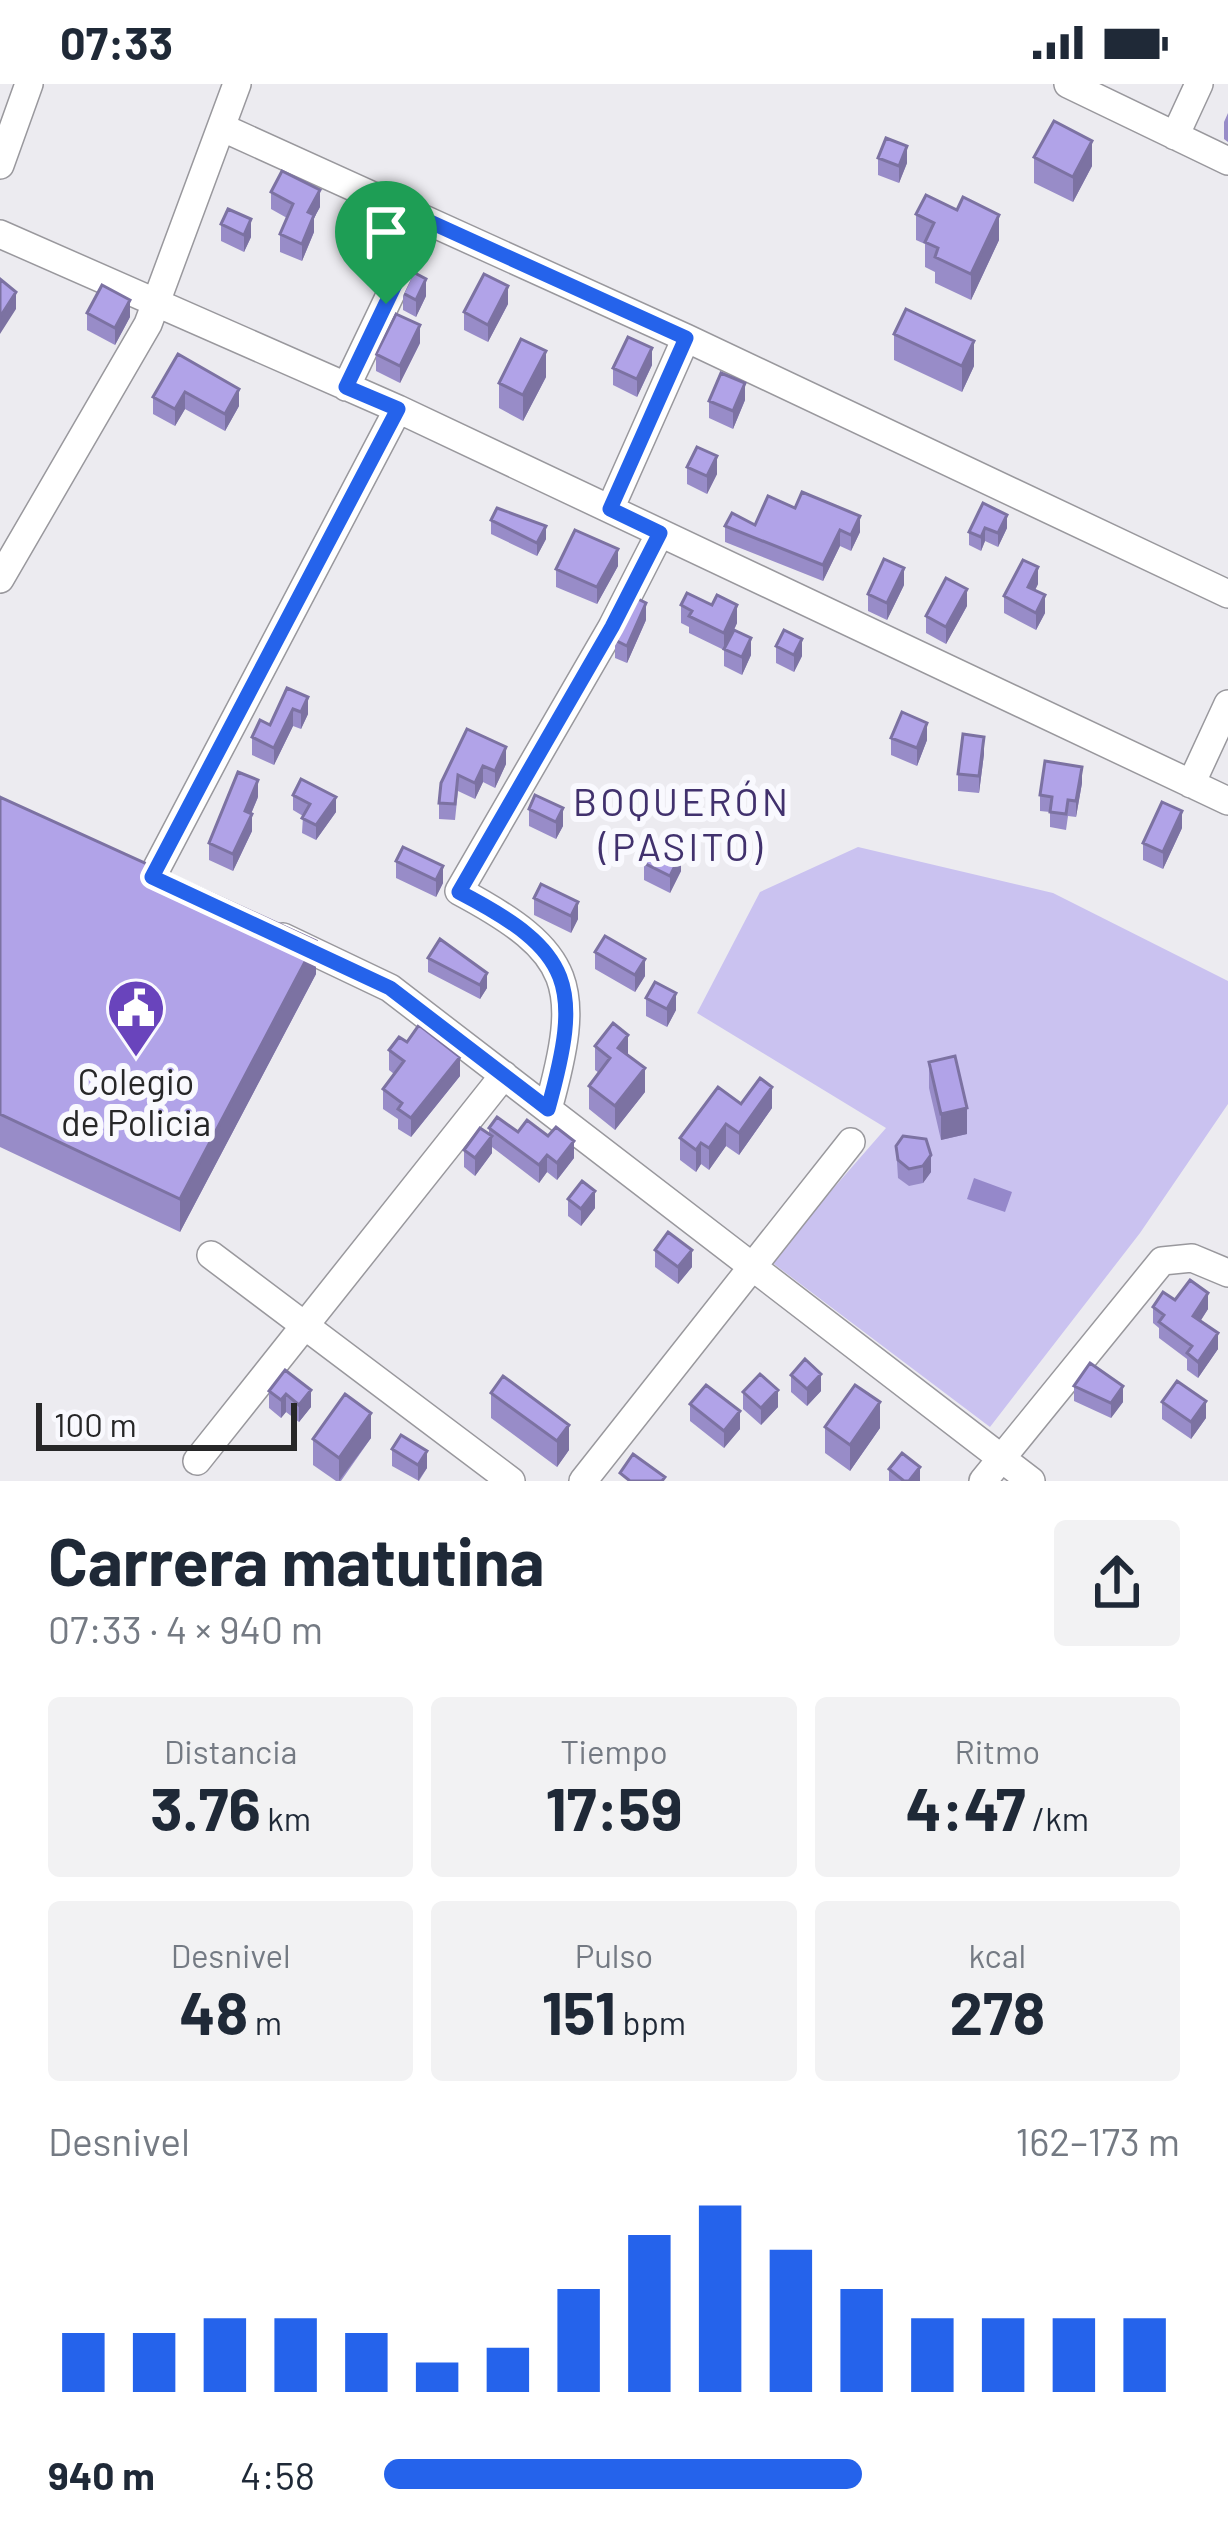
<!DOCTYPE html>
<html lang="es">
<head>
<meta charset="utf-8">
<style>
	:root { --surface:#fff; --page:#f2f2f3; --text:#1f2937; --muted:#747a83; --accent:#2563eb }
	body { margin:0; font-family:Barlow,sans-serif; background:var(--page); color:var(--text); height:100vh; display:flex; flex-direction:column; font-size:45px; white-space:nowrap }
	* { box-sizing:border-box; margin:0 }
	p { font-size:39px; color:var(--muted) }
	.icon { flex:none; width:66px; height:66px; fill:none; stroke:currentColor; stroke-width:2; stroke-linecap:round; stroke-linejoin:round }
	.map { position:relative; height:1397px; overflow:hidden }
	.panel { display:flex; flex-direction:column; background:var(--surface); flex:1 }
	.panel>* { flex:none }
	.scale { position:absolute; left:36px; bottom:30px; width:261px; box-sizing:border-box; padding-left:12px; border:6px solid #272728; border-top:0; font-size:33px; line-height:42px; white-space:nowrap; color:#272728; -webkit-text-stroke:9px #f9f9fe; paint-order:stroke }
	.pin { position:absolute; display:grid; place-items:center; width:102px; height:102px; color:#fff; margin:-123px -51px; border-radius:50% 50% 50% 0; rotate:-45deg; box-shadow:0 0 12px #0007 }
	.pin .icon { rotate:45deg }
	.round { display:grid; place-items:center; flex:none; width:126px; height:126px; border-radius:12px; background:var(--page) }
	.overview { display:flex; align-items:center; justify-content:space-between; height:204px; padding:0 48px }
	h1 { font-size:66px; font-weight:700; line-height:90px }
	.figures { display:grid; grid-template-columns:repeat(3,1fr); gap:18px; height:204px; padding:12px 48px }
	.figures div { display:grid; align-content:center; border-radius:12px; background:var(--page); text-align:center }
	.figures b { font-size:60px; font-weight:700 }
	.figures small { font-size:33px; font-weight:400 }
	.figures p { font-size:33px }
	.chart { height:336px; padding:24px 48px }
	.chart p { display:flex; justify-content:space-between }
	.chart svg { width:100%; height:216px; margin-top:12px; stroke:var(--accent); stroke-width:6 }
	ul { padding:0 48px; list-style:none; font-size:39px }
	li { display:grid; grid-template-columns:192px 144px 1fr; align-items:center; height:90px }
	li i { height:30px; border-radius:15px; background:var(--accent) }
	.status { display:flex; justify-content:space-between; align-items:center; height:84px; padding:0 60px; background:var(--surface); direction:ltr }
	.status svg { height:33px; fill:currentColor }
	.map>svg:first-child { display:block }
	.garden { fill:#cac2f0 }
	.water { fill:#9588ca }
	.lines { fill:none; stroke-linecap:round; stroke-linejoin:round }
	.minor-casing { stroke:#99989d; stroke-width:30 }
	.minor { stroke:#fff; stroke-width:27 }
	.wall { fill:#988cc8 }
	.shaded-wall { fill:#7c72a2 }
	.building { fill:#b1a3e8; stroke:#7c72a2; stroke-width:3 }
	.route-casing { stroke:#fff; stroke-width:24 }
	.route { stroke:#2563eb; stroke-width:15 }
	.labels { text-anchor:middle; stroke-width:12; stroke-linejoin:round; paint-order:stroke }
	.poi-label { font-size:36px; fill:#272728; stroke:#f9f9fe }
	.neighbourhood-label { font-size:39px; letter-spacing:3px; fill:#41316d; stroke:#f9f9fe }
</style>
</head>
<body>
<div class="status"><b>07:33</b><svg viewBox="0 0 49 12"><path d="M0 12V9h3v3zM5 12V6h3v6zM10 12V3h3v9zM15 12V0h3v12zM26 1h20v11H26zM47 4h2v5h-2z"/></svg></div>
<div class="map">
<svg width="1228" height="1397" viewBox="0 0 1228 1397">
	<rect width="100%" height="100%" fill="#ecebf0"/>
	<path class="garden" d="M 858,763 L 1053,809 L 1228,897 L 1228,1020 L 1140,1149 L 990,1343 L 770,1177 L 886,1044 L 697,929 L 760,808 Z"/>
	<path class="water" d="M 974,1094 L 1012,1108 L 1005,1128 L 967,1115 Z"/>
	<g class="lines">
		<defs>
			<path id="minor" d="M 1068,0 L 1228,77
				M 221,43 L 686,254 L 1228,510
				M 1175,52 L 1199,0
				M 0,81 L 29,0
				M 0,150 L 398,325 L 1228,717
				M 346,303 L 426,136
				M 610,425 L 686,254
				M 0,495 L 148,240 L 237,0
				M 1191,700 L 1228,620
				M 152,793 L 398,325
				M 283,853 L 390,904 L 1031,1397
				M 548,1025 C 582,902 575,869 459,807 L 612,543 L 660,449
				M 211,1171 L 511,1397
				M 197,1377 L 504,991
				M 583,1397 L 851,1058
				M 983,1397 L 1162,1177 L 1192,1174 L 1228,1189"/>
		</defs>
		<use href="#minor" class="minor-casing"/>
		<use href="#minor" class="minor"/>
	</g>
	<path class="wall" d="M 1228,29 L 1228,58 L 1224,55 L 1224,38 Z
		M 1034,73 L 1092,82 L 1073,118 L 1034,99 Z
		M 878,74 L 907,79 L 899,99 L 878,91 Z
		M 271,108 L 320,123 L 314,134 L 314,148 L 302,177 L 280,168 L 280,150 L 287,134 L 271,125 Z
		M 916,130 L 999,156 L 971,216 L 935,199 L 935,188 L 925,183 L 925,160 L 916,156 Z
		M 221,140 L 251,153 L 244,168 L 221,157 Z
		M 403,209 L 426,212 L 416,233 L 403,226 Z
		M 508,220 L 488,258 L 464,246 L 464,228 Z
		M 87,229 L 130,233 L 115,261 L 87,246 Z
		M 894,250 L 974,282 L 962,308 L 894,276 Z
		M 420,259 L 400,299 L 376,287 L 376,270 Z
		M 178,270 L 239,322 L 225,347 L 185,325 L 175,342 L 153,330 L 153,313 Z
		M 652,281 L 637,313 L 613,301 L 613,284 Z
		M 546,293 L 523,337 L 499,324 L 499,299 Z
		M 745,316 L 733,345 L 709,334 L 709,317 Z
		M 687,383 L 717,390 L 707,410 L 687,400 Z
		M 795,424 L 860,448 L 851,467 L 840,462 L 823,497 L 725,458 L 725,442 L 755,441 Z
		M 1007,431 L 1007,444 L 998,463 L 985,457 L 981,467 L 969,461 L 969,448 Z
		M 491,436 L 546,455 L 537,472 L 491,450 Z
		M 618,482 L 597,520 L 556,503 L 556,485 Z
		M 1038,500 L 1035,506 L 1045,529 L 1036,546 L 1004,529 L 1004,512 Z
		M 904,501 L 887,536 L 868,527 L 868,510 Z
		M 681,521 L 737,539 L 734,546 L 751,571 L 742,591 L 724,582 L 724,566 L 689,549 L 689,543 L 681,539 Z
		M 967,522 L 946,560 L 926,549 L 926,532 Z
		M 646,536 L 627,579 L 615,574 L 615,556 Z
		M 776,562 L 802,572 L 794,588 L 776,579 Z
		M 287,604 L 308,630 L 301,645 L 293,642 L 274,681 L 252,671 L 252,653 L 270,641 Z
		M 467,645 L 506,680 L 495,704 L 483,698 L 475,715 L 458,707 L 455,736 L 439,735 L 439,719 Z
		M 891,654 L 927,656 L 917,682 L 891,671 Z
		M 984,670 L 979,709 L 958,707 L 958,690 Z
		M 1082,699 L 1076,733 L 1068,732 L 1066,746 L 1050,743 L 1050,728 L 1040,727 L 1040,711 Z
		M 293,711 L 336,728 L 316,756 L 302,749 L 303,732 L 293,726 Z
		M 0,713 L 316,890 L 180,1148 L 0,1063 Z
		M 258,713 L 251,730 L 252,747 L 233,787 L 209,776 L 209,759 Z
		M 529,725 L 563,742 L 556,755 L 529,742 Z
		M 1182,744 L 1163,785 L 1143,776 L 1143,759 Z
		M 396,777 L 443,799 L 436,813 L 396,794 Z
		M 644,779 L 681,787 L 670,809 L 644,796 Z
		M 534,814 L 578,835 L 571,849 L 534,831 Z
		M 595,868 L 645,892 L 635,908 L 595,885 Z
		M 428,874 L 487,904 L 480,915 L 428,888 Z
		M 646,914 L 676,926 L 667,943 L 646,932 Z
		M 595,962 L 628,972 L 645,1008 L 615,1046 L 589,1025 L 589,1002 L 599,989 L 595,986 Z
		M 389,966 L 460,992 L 411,1053 L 398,1045 L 398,1035 L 383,1025 L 383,1005 L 394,990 L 389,986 Z
		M 929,978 L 967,1050 L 941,1056 L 929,1004 Z
		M 741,1020 L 772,1024 L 739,1071 L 726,1062 L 709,1086 L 701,1080 L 696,1088 L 680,1076 L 680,1054 Z
		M 489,1044 L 518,1048 L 574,1074 L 557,1096 L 547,1088 L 539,1099 L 492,1063 L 492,1069 L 475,1092 L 464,1083 L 464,1066 L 489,1050 Z
		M 896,1062 L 931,1088 L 923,1099 L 909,1102 L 898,1094 Z
		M 568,1115 L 595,1124 L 581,1142 L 568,1132 Z
		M 655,1166 L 692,1183 L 678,1200 L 655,1183 Z
		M 1175,1216 L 1208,1225 L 1200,1237 L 1218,1265 L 1198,1294 L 1187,1286 L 1187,1275 L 1159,1254 L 1159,1244 L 1153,1239 L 1153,1223 Z
		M 285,1286 L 311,1323 L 299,1338 L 286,1328 L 281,1334 L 269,1324 L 269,1307 Z
		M 791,1291 L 821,1307 L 807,1322 L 791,1308 Z
		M 1074,1302 L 1123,1318 L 1111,1334 L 1074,1317 Z
		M 743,1308 L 778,1323 L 761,1341 L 743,1325 Z
		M 491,1309 L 569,1366 L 557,1383 L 491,1334 Z
		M 1162,1318 L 1206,1334 L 1191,1355 L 1162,1335 Z
		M 690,1320 L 740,1345 L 724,1364 L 690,1337 Z
		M 825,1343 L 880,1344 L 850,1387 L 825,1369 Z
		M 371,1354 L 341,1397 L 336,1397 L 313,1381 L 313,1355 Z
		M 392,1365 L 427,1384 L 419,1397 L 392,1382 Z
		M 889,1385 L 920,1397 L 889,1397 Z"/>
	<path class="shaded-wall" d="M 1092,57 L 1092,82 L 1073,118 L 1073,93 Z
		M 907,62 L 907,79 L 899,99 L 899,82 Z
		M 320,106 L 320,123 L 314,134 L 314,148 L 302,177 L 302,160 L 308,128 Z
		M 999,131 L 999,156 L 971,216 L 971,190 Z
		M 251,135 L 251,153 L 244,168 L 244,151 Z
		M 426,195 L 426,212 L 416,233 L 416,216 Z
		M 508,202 L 508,220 L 488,258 L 488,241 Z
		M 16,208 L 16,225 L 0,250 L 0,233 Z
		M 130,216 L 130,233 L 115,261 L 115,244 Z
		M 420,241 L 420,259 L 400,299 L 400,282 Z
		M 974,257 L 974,282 L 962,308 L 962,282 Z
		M 652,264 L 652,281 L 637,313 L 637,295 Z
		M 546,267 L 546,293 L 523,337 L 523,311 Z
		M 745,299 L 745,316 L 733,345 L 733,327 Z
		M 239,305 L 239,322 L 225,347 L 225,330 Z
		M 185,308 L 185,325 L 175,342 L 175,325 Z
		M 717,372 L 717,390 L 707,410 L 707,392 Z
		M 1007,431 L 1007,444 L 998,463 L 998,449 Z
		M 860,432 L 860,448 L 851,467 L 851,451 Z
		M 546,442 L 546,455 L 537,472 L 537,459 Z
		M 985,444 L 985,457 L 981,467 L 981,453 Z
		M 840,446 L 840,462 L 823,497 L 823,481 Z
		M 618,465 L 618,482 L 597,520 L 597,503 Z
		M 1038,483 L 1038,500 L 1028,520 L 1028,503 Z
		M 904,484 L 904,501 L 887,536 L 887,519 Z
		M 967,505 L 967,522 L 946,560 L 946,543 Z
		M 1045,511 L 1045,529 L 1036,546 L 1036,529 Z
		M 646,519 L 646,536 L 627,579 L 627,562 Z
		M 737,521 L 737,539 L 724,566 L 724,549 Z
		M 751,554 L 751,571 L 742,591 L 742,573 Z
		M 802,555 L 802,572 L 794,588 L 794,571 Z
		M 308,613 L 308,630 L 301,645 L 301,628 Z
		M 293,625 L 293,642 L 274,681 L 274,664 Z
		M 927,639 L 927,656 L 917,682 L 917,664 Z
		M 984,653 L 984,670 L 979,709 L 979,692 Z
		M 506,663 L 506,680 L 495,704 L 495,687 Z
		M 483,682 L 483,698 L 475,715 L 475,699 Z
		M 1082,683 L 1082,699 L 1076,733 L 1076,717 Z
		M 258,696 L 258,713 L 245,744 L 245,727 Z
		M 336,713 L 336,728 L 316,756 L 316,741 Z
		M 563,724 L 563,742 L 556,755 L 556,738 Z
		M 1182,727 L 1182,744 L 1163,785 L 1163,768 Z
		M 252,730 L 252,747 L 233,787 L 233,770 Z
		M 681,770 L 681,787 L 670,809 L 670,792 Z
		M 443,782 L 443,799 L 436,813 L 436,796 Z
		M 578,818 L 578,835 L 571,849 L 571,832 Z
		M 316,857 L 316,890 L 180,1148 L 180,1115 Z
		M 645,875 L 645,892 L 635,908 L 635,891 Z
		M 487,889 L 487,904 L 480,915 L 480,901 Z
		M 676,909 L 676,926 L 667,943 L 667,925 Z
		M 628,951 L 628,974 L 618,964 Z
		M 460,973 L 460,992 L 411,1053 L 411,1034 Z
		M 645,984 L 645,1008 L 615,1046 L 615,1022 Z
		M 772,1003 L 772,1024 L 739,1071 L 739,1049 Z
		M 967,1024 L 967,1050 L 941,1056 L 941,1030 Z
		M 726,1040 L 726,1062 L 709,1086 L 709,1064 Z
		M 492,1052 L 492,1069 L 475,1092 L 475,1074 Z
		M 574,1057 L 574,1074 L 557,1096 L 557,1079 Z
		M 701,1059 L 701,1080 L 696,1088 L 696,1066 Z
		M 547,1071 L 547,1088 L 539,1099 L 539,1081 Z
		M 931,1071 L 931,1088 L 923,1099 L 923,1082 Z
		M 595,1107 L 595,1124 L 581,1142 L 581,1125 Z
		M 692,1166 L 692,1183 L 678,1200 L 678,1183 Z
		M 1208,1209 L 1208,1225 L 1193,1249 L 1193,1232 Z
		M 1218,1249 L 1218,1265 L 1198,1294 L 1198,1278 Z
		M 821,1290 L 821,1307 L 807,1322 L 807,1305 Z
		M 1123,1302 L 1123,1318 L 1111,1334 L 1111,1319 Z
		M 311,1306 L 311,1323 L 299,1338 L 299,1321 Z
		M 778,1306 L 778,1323 L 761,1341 L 761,1324 Z
		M 286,1310 L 286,1328 L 281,1334 L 281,1316 Z
		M 1206,1317 L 1206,1334 L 1191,1355 L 1191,1338 Z
		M 880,1318 L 880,1344 L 850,1387 L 850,1361 Z
		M 740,1327 L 740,1345 L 724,1364 L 724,1347 Z
		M 371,1329 L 371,1354 L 339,1397 L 339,1374 Z
		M 569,1341 L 569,1366 L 557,1383 L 557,1357 Z
		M 427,1367 L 427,1384 L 418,1397 L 418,1381 Z
		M 920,1383 L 920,1397 L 909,1397 Z"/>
	<path class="building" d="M 1054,37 L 1092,57 L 1073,93 L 1034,73 Z
		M 886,54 L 907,62 L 899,82 L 878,74 Z
		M 282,87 L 320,106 L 308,128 L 314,131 L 302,160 L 280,150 L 293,120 L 271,108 Z
		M 926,111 L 957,126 L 963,113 L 999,131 L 971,190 L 935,173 L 938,164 L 925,158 L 934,139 L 916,130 Z
		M 228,125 L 251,135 L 244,151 L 221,140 Z
		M 413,188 L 426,195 L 416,216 L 403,209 Z
		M 484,190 L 508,202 L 488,241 L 464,228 Z
		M 0,195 L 16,208 L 0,233 Z
		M 102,201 L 130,216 L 115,244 L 87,229 Z
		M 906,225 L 974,257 L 962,282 L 894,250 Z
		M 396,230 L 420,241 L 400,282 L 376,270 Z
		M 628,253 L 652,264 L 637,295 L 613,284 Z
		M 521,255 L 546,267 L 523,311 L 499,299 Z
		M 178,270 L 239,305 L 225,330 L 185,308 L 175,325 L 153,313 Z
		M 721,289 L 745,299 L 733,327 L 709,317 Z
		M 697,363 L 717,372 L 707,392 L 687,383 Z
		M 802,408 L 860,432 L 851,451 L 840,446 L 823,481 L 725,442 L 732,429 L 755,441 L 768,412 L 795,424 Z
		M 983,419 L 1007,431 L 998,449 L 985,444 L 981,453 L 969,448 Z
		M 497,424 L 546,442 L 537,459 L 491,436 Z
		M 575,446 L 618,465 L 597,503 L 556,485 Z
		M 884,475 L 904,484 L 887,519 L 868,510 Z
		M 1023,476 L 1038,483 L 1028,503 L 1045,511 L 1036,529 L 1004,512 Z
		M 946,494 L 967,505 L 946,543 L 926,532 Z
		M 687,509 L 712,521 L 717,511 L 737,521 L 724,549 L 689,532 L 692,527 L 681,521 Z
		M 638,515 L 646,519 L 627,562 L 615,556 Z
		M 734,546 L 751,554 L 742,573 L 724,565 Z
		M 784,546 L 802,555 L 794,571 L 776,562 Z
		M 287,604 L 308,613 L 301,628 L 293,625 L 274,664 L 252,653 L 260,636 L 270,641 Z
		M 902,628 L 927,639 L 917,664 L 891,654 Z
		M 467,645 L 506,663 L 495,687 L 483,682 L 475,699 L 458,691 L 455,720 L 439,719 L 441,699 Z
		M 963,650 L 984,653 L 979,692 L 958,690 Z
		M 1045,677 L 1082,683 L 1076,717 L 1068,716 L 1066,730 L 1050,728 L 1052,713 L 1040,711 Z
		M 238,688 L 258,696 L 245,727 L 252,730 L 233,770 L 209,759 Z
		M 301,695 L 336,713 L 316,741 L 302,734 L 310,720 L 293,711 Z
		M 535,711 L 563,724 L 556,738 L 529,725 Z
		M 0,713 L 316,857 L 180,1115 L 0,1030 Z
		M 1162,718 L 1182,727 L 1163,768 L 1143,759 Z
		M 655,757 L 681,770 L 670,792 L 644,779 Z
		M 403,763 L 443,782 L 436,796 L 396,777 Z
		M 541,800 L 578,818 L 571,832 L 534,814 Z
		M 605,852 L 645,875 L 635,891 L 595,868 Z
		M 440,855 L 487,889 L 480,901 L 428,874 Z
		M 655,898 L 676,909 L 667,925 L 646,914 Z
		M 613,939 L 628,951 L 618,964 L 645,984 L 615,1022 L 589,1002 L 610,974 L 595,962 Z
		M 419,941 L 460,973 L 411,1034 L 398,1025 L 402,1019 L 383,1005 L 404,977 L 389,966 L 399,953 L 407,958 Z
		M 955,972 L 967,1024 L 941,1030 L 929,978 Z
		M 760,994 L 772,1003 L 739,1049 L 726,1040 L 709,1064 L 701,1059 L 696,1066 L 680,1054 L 718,1003 L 741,1020 Z
		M 497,1033 L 518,1048 L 527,1036 L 548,1052 L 556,1043 L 574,1057 L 557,1079 L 547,1071 L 539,1081 L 489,1044 Z
		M 480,1044 L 492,1052 L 475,1074 L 464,1066 Z
		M 903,1052 L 926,1055 L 931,1071 L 923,1082 L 909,1085 L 898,1076 L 896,1062 Z
		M 582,1097 L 595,1107 L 581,1125 L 568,1115 Z
		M 668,1148 L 692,1166 L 678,1183 L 655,1166 Z
		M 1190,1196 L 1208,1209 L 1193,1232 L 1218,1249 L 1198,1278 L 1187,1269 L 1192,1262 L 1159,1238 L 1164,1231 L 1153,1223 L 1163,1208 L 1175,1216 Z
		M 805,1275 L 821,1290 L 807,1305 L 791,1291 Z
		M 1090,1279 L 1123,1302 L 1111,1319 L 1074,1302 Z
		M 285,1286 L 311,1306 L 299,1321 L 286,1310 L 281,1316 L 269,1307 Z
		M 760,1290 L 778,1306 L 761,1324 L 743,1308 Z
		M 503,1292 L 569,1341 L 557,1357 L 491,1309 Z
		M 1177,1297 L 1206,1317 L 1191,1338 L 1162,1318 Z
		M 706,1301 L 740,1327 L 724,1347 L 690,1320 Z
		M 855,1301 L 880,1318 L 850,1361 L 825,1343 Z
		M 345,1310 L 371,1329 L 339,1374 L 313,1355 Z
		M 401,1351 L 427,1367 L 418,1381 L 392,1365 Z
		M 902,1369 L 920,1383 L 909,1397 L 904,1397 L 889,1385 Z
		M 633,1370 L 665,1393 L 662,1397 L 630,1397 L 620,1389 Z"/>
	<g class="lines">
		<defs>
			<path id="route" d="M 426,136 L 686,254 L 610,425 L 660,449 L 612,543 L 459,808 C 575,868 582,902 548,1025 L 390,904 L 152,793 L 398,325 L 346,303 Z"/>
		</defs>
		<use href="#route" class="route-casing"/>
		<use href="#route" class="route"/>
	</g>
	<defs>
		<symbol id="civic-pin" viewBox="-11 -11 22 30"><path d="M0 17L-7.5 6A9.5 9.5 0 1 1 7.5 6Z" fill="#6944bc" stroke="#f9f9fe"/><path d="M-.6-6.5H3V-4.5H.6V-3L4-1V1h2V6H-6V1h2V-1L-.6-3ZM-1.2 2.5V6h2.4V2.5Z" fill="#fff"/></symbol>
	</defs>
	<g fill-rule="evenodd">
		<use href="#civic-pin" x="103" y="891" width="66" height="90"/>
	</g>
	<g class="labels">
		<g class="poi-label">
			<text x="136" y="1011">Colegio<tspan x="136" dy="41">de Policia</tspan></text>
		</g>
		<g class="neighbourhood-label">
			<text x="682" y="732">BOQUERÓN<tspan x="682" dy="45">(PASITO)</tspan></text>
		</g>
	</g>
</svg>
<div class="scale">100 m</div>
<div class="pin" style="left:386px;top:220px;background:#1e9e55"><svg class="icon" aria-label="arrive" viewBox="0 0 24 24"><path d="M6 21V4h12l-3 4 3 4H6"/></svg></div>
</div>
<section class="panel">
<div class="overview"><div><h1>Carrera matutina</h1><p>07:33 · 4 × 940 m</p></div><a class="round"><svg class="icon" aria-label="share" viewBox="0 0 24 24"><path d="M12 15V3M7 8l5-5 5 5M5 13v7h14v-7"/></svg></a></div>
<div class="figures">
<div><p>Distancia</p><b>3.76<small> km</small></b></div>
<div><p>Tiempo</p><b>17:59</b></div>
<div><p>Ritmo</p><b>4:47<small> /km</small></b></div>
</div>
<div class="figures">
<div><p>Desnivel</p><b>48<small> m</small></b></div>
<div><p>Pulso</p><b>151<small> bpm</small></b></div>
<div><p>kcal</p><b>278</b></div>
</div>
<div class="chart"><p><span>Desnivel</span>162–173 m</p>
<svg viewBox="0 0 160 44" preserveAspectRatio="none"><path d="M5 44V32M15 44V32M25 44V29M35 44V29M45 44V32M55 44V38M65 44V35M75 44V23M85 44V12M95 44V6M105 44V15M115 44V23M125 44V29M135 44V29M145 44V29M155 44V29"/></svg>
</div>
<ul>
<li><b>940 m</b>4:58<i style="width:60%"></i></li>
</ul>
</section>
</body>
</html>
